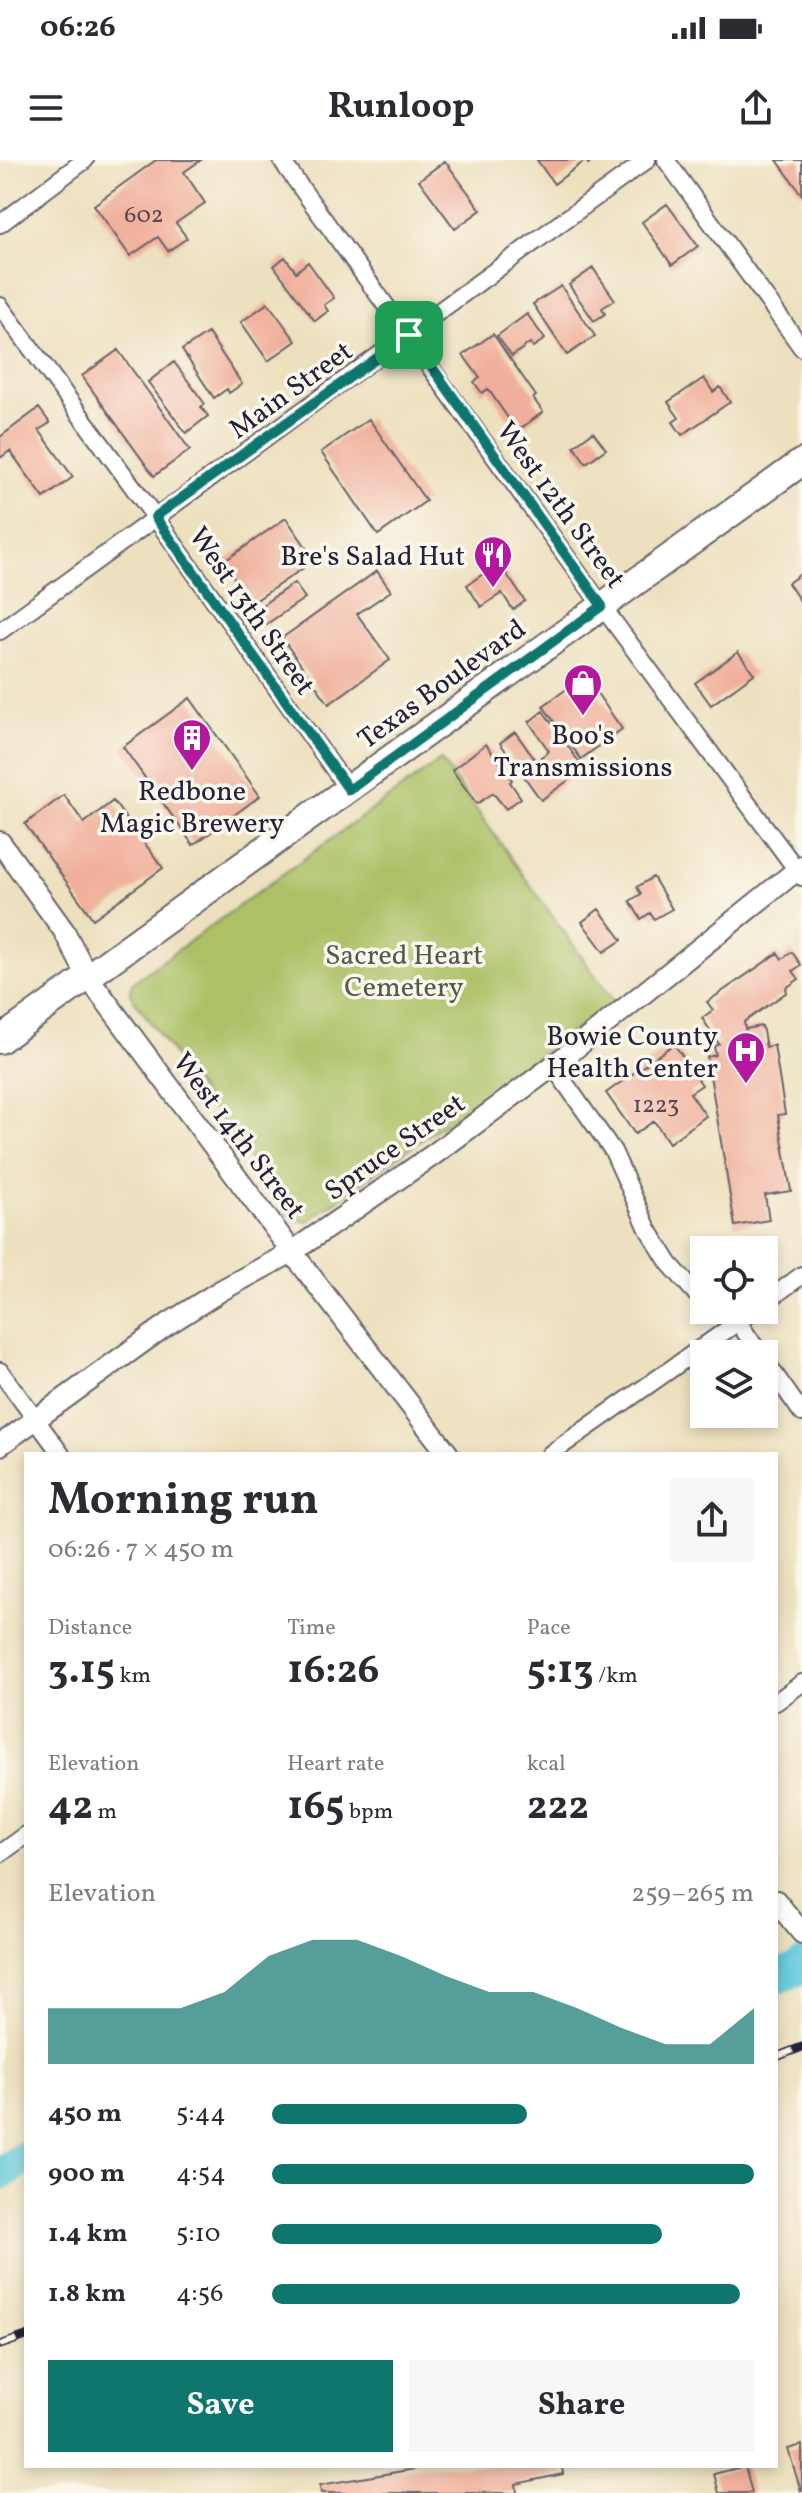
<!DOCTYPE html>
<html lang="en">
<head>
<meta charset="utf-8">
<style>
	:root { --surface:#fff; --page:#f7f7f7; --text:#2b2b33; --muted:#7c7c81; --accent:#0f766e }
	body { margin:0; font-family:Vollkorn,serif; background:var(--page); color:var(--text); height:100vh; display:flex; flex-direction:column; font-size:30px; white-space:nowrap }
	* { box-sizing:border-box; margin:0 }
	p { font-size:26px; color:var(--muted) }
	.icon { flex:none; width:44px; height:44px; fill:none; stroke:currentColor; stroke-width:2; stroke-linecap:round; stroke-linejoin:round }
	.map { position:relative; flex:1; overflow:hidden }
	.drawer { position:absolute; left:24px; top:1292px; width:754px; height:1016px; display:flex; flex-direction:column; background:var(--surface); border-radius:0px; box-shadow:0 4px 12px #0003 }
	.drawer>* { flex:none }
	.controls { position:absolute; left:690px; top:1076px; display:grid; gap:16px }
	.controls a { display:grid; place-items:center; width:88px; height:88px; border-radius:0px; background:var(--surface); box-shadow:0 4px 12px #0003; font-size:40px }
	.pin { position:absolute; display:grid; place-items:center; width:68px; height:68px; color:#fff; margin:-34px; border-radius:16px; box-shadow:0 4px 12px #0006 }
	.round { display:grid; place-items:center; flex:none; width:84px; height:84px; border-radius:0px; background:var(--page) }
	.head { display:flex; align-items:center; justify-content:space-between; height:136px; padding:0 24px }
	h1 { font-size:44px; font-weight:700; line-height:60px }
	.figures { display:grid; grid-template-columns:repeat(3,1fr); gap:12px; height:136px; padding:8px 24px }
	.figures div { display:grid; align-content:center }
	.figures b { font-size:40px; font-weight:700 }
	.figures small { font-size:22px; font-weight:400 }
	.figures p { font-size:22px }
	.chart { height:224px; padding:16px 24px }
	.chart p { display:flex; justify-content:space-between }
	.chart svg { width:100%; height:144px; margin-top:8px; fill:var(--accent); opacity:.7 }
	.action { display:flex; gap:16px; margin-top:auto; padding:16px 24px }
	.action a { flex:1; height:92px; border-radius:0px; background:var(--accent); color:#fff; font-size:32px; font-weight:700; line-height:92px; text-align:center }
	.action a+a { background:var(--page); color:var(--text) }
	ul { padding:0 24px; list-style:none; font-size:26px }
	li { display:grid; grid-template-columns:128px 96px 1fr; align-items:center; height:60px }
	li i { height:20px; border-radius:10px; background:var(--accent) }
	.status { display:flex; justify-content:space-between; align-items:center; height:56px; padding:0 40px; background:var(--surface); direction:ltr }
	.status svg { height:22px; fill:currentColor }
	header { display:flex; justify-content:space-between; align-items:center; height:104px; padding:0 24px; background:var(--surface); font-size:36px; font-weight:700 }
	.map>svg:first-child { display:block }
	.green { fill:#acc166; stroke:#677250; stroke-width:2 }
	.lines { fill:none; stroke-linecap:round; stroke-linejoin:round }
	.river { stroke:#5ec8d8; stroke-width:34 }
	.building { fill:#f0af9a }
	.minor-casing { stroke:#696469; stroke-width:20 }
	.tertiary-casing { stroke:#696469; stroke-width:24 }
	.primary-casing { stroke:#696469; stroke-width:30 }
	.minor { stroke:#fff; stroke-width:16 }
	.tertiary { stroke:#fff; stroke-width:20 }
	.primary { stroke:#fff; stroke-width:26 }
	.rail-casing { stroke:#22223b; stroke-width:9 }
	.rail { stroke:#fbf7ec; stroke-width:6; stroke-dasharray:18; stroke-linecap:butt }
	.route-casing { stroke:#fff; stroke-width:16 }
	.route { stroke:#0f766e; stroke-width:10 }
	.labels { text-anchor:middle; stroke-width:7; stroke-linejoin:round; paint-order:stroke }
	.number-label { font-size:24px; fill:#564553 }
	.street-label { font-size:28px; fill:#22223b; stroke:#fbf7ec }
	.poi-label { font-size:28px; fill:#22223b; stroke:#fbf7ec; text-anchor:end }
	.park-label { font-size:28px; fill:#525a4a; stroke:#fbf7ec }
</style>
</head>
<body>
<div class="status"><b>06:26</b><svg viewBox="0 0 49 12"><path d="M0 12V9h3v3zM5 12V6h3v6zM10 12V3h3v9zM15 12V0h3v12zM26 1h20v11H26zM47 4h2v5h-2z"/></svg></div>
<header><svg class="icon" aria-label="menu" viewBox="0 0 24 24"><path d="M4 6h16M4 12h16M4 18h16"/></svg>Runloop<svg class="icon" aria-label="share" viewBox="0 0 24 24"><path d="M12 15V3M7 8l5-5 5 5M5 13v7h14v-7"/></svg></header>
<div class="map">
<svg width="802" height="2333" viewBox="0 0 802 2333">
	<rect width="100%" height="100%" fill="#fbf7ec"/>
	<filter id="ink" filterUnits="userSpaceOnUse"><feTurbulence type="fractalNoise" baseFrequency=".0125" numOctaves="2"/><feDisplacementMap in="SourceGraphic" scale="16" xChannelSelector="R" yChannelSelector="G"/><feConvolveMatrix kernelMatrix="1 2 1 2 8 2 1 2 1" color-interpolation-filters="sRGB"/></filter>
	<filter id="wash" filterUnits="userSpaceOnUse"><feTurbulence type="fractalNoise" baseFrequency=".006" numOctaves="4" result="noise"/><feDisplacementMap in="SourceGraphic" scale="32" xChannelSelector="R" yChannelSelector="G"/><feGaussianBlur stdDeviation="1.8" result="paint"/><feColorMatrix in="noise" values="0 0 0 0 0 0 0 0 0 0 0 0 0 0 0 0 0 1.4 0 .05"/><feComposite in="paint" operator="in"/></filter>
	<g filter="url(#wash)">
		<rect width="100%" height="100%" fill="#ede0be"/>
		<path class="green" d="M 441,600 L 614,842 L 307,1062 L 292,1059 L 130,834 L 132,823 Z"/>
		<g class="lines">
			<path class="river" d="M 776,1817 L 795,1810 L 802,1805
				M 0,2014 L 26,1997"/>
		</g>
		<g id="blocks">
			<path class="building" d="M 156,0 L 201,0 L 184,12 L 205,43 L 176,63 L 187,78 L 168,91 L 158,77 L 130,96 L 94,45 Z
				M 537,0 L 593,0 L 588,4 L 586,0 L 554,24 Z
				M 777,0 L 802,0 L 802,35 Z
				M 445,1 L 481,50 L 455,69 L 419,20 Z
				M 667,44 L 698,86 L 672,105 L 642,62 Z
				M 285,97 L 296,112 L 308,102 L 334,138 L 324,145 L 328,151 L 315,161 L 274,106 Z
				M 593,108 L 615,140 L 602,148 L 605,154 L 594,161 L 569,125 Z
				M 561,126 L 595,176 L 567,195 L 533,144 Z
				M 268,143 L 296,181 L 268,201 L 241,162 Z
				M 527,154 L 545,179 L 533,187 L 530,183 L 512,196 L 497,176 Z
				M 208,173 L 242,224 L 229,233 L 227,229 L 214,238 L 182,190 Z
				M 493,174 L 536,236 L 533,238 L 543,252 L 517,271 L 488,229 L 482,233 L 474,222 L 480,218 L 463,195 Z
				M 118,190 L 190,290 L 154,316 L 82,216 Z
				M 174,202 L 205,244 L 201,247 L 208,256 L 186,273 L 148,222 Z
				M 704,218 L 713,232 L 720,227 L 730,242 L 682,275 L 673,262 L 679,258 L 668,242 Z
				M 39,248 L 50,263 L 39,270 L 73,317 L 44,338 L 10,291 L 0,298 L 0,277 Z
				M 369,259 L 426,341 L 378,375 L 321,292 Z
				M 593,272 L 606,289 L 586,303 L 574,286 Z
				M 286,358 L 315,400 L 252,443 L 223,402 Z
				M 499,403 L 525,441 L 513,450 L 502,433 L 481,447 L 467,425 Z
				M 377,411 L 391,431 L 357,454 L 390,500 L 329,544 L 282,478 Z
				M 802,413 L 802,444 L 788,423 Z
				M 294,423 L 305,438 L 265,465 L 255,450 Z
				M 738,492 L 754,514 L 711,545 L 695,523 Z
				M 585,516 L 622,569 L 581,599 L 543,546 Z
				M 190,538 L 260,636 L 193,685 L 123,587 Z
				M 543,551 L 584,609 L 541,640 L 500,583 L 515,572 L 536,601 L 549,591 L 529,562 Z
				M 486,584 L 512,620 L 510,622 L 521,638 L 506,649 L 493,633 L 477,644 L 452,610 Z
				M 64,635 L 84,663 L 113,641 L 163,708 L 93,759 L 25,664 Z
				M 653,717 L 672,749 L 654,759 L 650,753 L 641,759 L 630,741 L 641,734 L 637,727 Z
				M 599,749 L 622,780 L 604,792 L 582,762 Z
				M 792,792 L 801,805 L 793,811 L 799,819 L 786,828 L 787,832 L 744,862 L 745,869 L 762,866 L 766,887 L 774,885 L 785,954 L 778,955 L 791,1031 L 765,1035 L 769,1060 L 735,1066 L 707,897 L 716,895 L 714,887 L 719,884 L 702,858 L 713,850 L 707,842 L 778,793 L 782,799 Z
				M 674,884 L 702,925 L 690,933 L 706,956 L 669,983 L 654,961 L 635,974 L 606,933 Z
				M 802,2285 L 802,2331 L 801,2331 L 788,2289 Z
				M 432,2306 L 562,2306 L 563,2314 L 516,2324 L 517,2333 L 321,2333 L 320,2325 Z
				M 745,2306 L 752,2333 L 719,2333 L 714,2314 Z"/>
		</g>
	</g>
	<g filter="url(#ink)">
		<use href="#blocks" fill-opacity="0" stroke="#696469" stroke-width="2"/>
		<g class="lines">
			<defs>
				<path id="minor" d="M 281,0 L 602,446 L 802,717
					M 666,0 L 802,188
					M 0,64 L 85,0
					M 0,146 L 155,357 L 349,630
					M 0,471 L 647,0
					M 553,906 L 613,991 L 648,1069 L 669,1103 L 704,1143
					M 764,1143 L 802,1115
					M 711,1150 L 738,1162 L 760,1194
					M 764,1199 L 802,1253
					M 0,1211 L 61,1294
					M 550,1294 L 755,1150
					M 776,1542 L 802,1523
					M 0,1694 L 26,1675"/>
				<path id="tertiary" d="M 0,682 L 64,771 L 88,817 L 292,1092 L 448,1294
					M 0,1285 L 168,1164 L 220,1131 L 292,1092 L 433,995 L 553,906 L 802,706
					M 776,1741 L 802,1773"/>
				<path id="primary" d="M 0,880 L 802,302"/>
			</defs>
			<use href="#minor" class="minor-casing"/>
			<use href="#tertiary" class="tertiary-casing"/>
			<use href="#primary" class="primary-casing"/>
			<use href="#minor" class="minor"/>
			<use href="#tertiary" class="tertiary"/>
			<use href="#primary" class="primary"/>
			<defs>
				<path id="rail" d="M 776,1897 L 802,1887
					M 0,2185 L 26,2176"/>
			</defs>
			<use href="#rail" class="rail-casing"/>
			<use href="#rail" class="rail"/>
		</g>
	</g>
	<g class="lines" filter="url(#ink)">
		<defs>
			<path id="route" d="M 409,175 L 602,446 L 349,630 L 155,357 Z"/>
		</defs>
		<use href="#route" class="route-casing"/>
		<use href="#route" class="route"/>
	</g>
	<defs>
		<symbol id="restaurant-pin" viewBox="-11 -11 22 30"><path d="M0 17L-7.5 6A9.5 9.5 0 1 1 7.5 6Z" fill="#b5179e" stroke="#fbf7ec"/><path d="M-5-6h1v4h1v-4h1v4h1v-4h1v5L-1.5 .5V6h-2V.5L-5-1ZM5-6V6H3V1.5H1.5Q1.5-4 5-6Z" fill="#fff"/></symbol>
		<symbol id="shop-pin" viewBox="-11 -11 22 30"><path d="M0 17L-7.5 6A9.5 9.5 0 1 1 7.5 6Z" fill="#b5179e" stroke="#fbf7ec"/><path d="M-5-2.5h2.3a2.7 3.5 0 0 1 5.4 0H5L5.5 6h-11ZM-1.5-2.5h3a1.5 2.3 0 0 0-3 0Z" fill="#fff"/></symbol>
		<symbol id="building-pin" viewBox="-11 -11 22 30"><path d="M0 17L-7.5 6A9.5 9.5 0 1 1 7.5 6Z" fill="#b5179e" stroke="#fbf7ec"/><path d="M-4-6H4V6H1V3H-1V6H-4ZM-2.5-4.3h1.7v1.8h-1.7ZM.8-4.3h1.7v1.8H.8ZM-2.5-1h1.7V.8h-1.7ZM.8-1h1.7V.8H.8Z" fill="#fff"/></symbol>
		<symbol id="hospital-pin" viewBox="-11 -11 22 30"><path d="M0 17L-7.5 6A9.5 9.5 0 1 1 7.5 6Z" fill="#b5179e" stroke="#fbf7ec"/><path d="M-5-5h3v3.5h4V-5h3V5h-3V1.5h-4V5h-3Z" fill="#fff"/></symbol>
	</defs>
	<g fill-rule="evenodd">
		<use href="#restaurant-pin" x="471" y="373" width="44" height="60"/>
		<use href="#shop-pin" x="561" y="501" width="44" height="60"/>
		<use href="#building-pin" x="170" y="556" width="44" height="60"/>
		<use href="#hospital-pin" x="724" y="869" width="44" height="60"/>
	</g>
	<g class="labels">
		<g class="number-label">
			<text x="144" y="62">602</text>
			<text x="656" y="952">1223</text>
		</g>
		<g class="street-label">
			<text transform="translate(290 229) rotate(-36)" y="10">Main Street</text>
			<text transform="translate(562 344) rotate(54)" y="10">West 12th Street</text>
			<text transform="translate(253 450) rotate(55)" y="10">West 13th Street</text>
			<text transform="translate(441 523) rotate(-36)" y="10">Texas Boulevard</text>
			<text transform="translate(240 975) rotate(53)" y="10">West 14th Street</text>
			<text transform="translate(394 986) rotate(-35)" y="10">Spruce Street</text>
		</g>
		<g class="poi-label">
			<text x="465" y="405">Bre's Salad Hut</text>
			<text x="583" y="584" text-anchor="middle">Boo's<tspan x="583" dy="32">Transmissions</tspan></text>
			<text x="192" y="640" text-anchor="middle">Redbone<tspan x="192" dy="32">Magic Brewery</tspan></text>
			<text x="718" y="885">Bowie County<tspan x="718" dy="32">Health Center</tspan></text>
		</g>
		<g class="park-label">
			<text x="404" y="804">Sacred Heart<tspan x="404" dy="32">Cemetery</tspan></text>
		</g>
	</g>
</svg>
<div class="controls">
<a><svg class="icon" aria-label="locate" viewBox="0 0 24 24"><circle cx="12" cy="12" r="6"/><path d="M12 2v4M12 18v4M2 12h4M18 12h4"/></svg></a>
<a><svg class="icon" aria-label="layers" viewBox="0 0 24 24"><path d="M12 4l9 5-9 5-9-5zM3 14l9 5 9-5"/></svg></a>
</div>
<div class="pin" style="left:409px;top:175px;background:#1e9e55"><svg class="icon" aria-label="arrive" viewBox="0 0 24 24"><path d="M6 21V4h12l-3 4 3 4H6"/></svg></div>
<section class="drawer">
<div class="head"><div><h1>Morning run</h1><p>06:26 · 7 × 450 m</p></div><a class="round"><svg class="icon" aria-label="share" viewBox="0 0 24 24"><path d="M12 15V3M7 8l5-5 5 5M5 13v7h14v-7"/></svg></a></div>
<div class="figures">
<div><p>Distance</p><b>3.15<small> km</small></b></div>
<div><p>Time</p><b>16:26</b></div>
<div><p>Pace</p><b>5:13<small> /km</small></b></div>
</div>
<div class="figures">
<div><p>Elevation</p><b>42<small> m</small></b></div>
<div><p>Heart rate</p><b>165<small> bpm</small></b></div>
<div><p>kcal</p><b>222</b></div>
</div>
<div class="chart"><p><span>Elevation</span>259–265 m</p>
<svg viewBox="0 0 160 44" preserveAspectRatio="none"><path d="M0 44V27L10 27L20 27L30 27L40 22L50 11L60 6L70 6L80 11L90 17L100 22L110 22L120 27L130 33L140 38L150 38L160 27V44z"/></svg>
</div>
<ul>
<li><b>450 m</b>5:44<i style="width:53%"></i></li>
<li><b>900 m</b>4:54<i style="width:100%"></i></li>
<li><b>1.4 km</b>5:10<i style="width:81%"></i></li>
<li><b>1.8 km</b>4:56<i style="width:97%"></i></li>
</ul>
<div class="action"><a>Save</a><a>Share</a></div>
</section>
</div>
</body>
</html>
